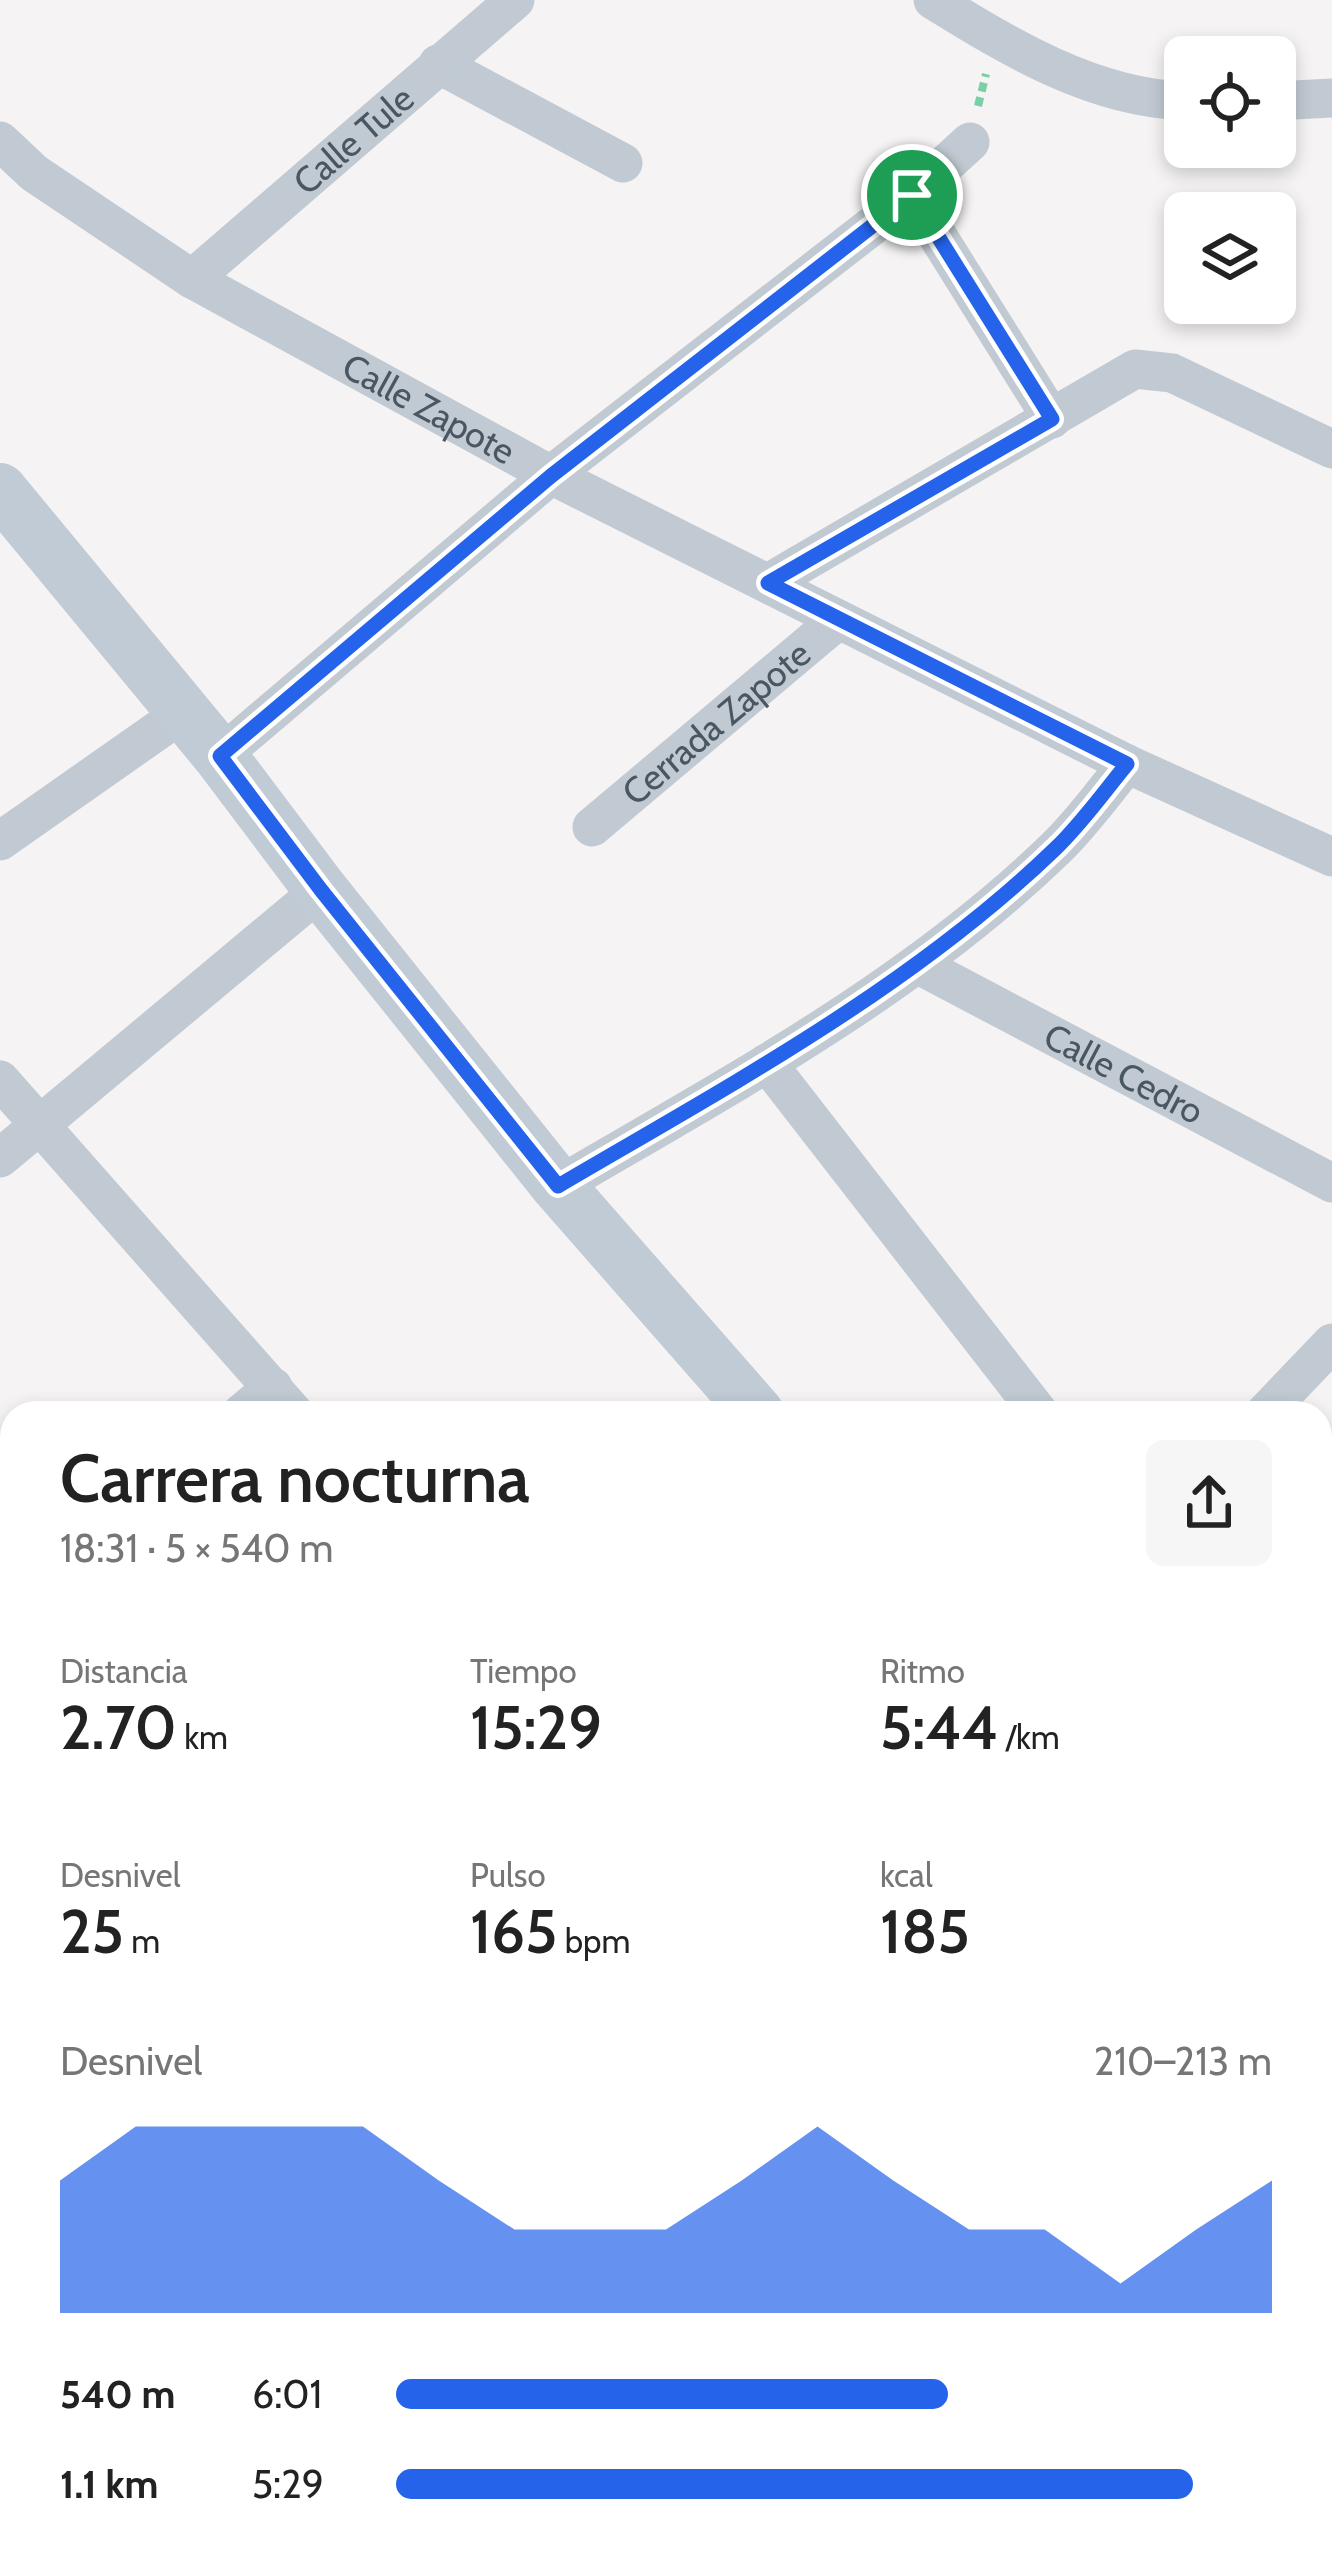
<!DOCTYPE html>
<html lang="es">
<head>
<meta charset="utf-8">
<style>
	:root { --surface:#fff; --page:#f6f6f6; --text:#222; --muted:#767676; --accent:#2563eb }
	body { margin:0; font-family:Cabin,sans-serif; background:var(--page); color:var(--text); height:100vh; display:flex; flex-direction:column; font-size:45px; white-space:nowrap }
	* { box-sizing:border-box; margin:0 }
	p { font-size:39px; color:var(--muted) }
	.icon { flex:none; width:66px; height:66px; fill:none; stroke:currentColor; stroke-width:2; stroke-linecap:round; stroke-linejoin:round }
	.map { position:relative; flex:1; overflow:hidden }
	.details { position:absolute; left:0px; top:1401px; width:1332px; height:1152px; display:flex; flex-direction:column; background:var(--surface); border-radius:36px 36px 0 0; box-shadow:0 6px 18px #0003 }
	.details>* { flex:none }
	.buttons { position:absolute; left:1164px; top:36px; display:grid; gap:24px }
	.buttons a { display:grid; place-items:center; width:132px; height:132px; border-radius:18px; background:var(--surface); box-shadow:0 6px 18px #0003; font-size:60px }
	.pin { position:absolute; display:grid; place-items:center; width:102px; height:102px; color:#fff; margin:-51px; border:6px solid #fff; border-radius:50%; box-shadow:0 3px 12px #0007 }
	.round { display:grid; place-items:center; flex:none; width:126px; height:126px; border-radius:18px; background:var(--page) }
	.overview { display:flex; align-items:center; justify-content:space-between; height:204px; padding:0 60px }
	h1 { font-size:66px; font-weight:600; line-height:90px }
	.figures { display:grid; grid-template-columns:repeat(3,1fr); gap:18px; height:204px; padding:12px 60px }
	.figures div { display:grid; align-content:center }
	.figures b { font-size:60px; font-weight:600 }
	.figures small { font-size:33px; font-weight:400 }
	.figures p { font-size:33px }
	.chart { height:336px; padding:24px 60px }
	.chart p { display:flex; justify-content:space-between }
	.chart svg { width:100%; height:216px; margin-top:12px; fill:var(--accent); opacity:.7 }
	ul { padding:0 60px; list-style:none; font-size:39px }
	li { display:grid; grid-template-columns:192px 144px 1fr; align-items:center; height:90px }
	li i { height:30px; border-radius:15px; background:var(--accent) }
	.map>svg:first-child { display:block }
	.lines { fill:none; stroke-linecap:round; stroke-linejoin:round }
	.path { stroke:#7ad0a6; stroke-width:8; stroke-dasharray:9 6; stroke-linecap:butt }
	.street { stroke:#c1cad2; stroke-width:39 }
	.secondary { stroke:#c1cbd6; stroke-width:54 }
	.route-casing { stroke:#fff; stroke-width:24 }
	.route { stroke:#2563eb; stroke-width:15 }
	.labels { text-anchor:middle; stroke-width:12; stroke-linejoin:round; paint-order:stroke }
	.street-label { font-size:36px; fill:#4a5661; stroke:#fff }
</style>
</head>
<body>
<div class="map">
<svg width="1332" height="2553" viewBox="0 0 1332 2553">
	<rect width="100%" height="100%" fill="#f5f3f3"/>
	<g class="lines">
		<path class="path" d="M 978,106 L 986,74"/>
		<g class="street">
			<path d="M 933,0 C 1009,47 1093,98 1185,101"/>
			<path d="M 438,64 L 623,163"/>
			<path d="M 1275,101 L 1332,98"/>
			<path id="s1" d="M 0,141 L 34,173 L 192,279 L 551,475 L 1127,764 L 1332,857"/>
			<path d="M 912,195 L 1052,419"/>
			<path id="s2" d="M 192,279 L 515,0"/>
			<path d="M 768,583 L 1135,369 L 1172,373 L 1332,449"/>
			<path d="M 220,756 L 551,475 L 912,195 L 970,142"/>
			<path id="s3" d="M 592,827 L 838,620"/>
			<path d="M 0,841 L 184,712"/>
			<path id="s4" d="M 917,964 L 1332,1183"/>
			<path d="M 767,1063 L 1039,1413"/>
			<path d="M 0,1080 L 294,1413"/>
			<path d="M 0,1158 L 321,890"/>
			<path d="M 558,1186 C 730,1085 912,988 1056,848 C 1082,823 1104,792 1127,764"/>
			<path d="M 242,1413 L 273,1387"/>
			<path d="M 1265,1413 L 1332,1343"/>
			<path d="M 0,1614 L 12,1604"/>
			<path d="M 1320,2201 L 1332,2206"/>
			<path d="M 1320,2436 L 1332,2419"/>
			<path d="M 109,2553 L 113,2541"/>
			<path d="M 417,2553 L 421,2541"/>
			<path d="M 470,2553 L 496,2541"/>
			<path d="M 635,2553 L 641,2541"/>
			<path d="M 855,2553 L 859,2541"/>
			<path d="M 1255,2553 L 1262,2541"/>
		</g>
		<path class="secondary" d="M 0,490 L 220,756 L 321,890 L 558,1186 L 757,1413
			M 1320,1737 L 1332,1731
			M 1320,1884 L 1332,1893
			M 0,1929 L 12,1928"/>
	</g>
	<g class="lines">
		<defs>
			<path id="route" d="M 912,195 L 1052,419 L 768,583 L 1127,764 C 1104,792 1082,823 1056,848 C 911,988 730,1085 558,1186 L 321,890 L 220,756 L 551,476 Z"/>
		</defs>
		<use href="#route" class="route-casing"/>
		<use href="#route" class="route"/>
	</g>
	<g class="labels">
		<g class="street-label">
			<text dy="13" stroke="none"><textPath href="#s2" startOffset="213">Calle Tule</textPath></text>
			<text dy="13" stroke="none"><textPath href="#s1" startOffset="507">Calle Zapote</textPath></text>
			<text dy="13" stroke="none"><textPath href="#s3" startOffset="162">Cerrada Zapote</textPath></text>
			<text dy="13" stroke="none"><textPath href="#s4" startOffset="234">Calle Cedro</textPath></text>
		</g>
	</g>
</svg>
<div class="buttons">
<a><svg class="icon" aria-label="locate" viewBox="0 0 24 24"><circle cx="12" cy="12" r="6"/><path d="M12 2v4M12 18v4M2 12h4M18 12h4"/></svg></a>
<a><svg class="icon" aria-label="layers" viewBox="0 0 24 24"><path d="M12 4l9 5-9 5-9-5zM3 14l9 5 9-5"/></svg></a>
</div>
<div class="pin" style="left:912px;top:195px;background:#1e9e55"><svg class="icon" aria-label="arrive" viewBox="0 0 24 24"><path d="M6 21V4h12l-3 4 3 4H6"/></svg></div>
<section class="details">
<div class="overview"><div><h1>Carrera nocturna</h1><p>18:31 · 5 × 540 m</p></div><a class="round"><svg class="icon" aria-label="share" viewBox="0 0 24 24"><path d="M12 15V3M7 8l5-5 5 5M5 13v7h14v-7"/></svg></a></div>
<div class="figures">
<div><p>Distancia</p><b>2.70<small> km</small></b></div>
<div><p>Tiempo</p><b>15:29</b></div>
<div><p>Ritmo</p><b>5:44<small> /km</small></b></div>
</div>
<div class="figures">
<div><p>Desnivel</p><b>25<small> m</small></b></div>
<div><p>Pulso</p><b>165<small> bpm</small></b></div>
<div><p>kcal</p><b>185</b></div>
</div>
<div class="chart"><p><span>Desnivel</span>210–213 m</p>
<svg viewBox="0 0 160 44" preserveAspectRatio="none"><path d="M0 44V17L10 6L20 6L30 6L40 6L50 17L60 27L70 27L80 27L90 17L100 6L110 17L120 27L130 27L140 38L150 27L160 17V44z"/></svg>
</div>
<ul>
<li><b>540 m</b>6:01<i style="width:63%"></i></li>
<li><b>1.1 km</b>5:29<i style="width:91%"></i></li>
</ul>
</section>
</div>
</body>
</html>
